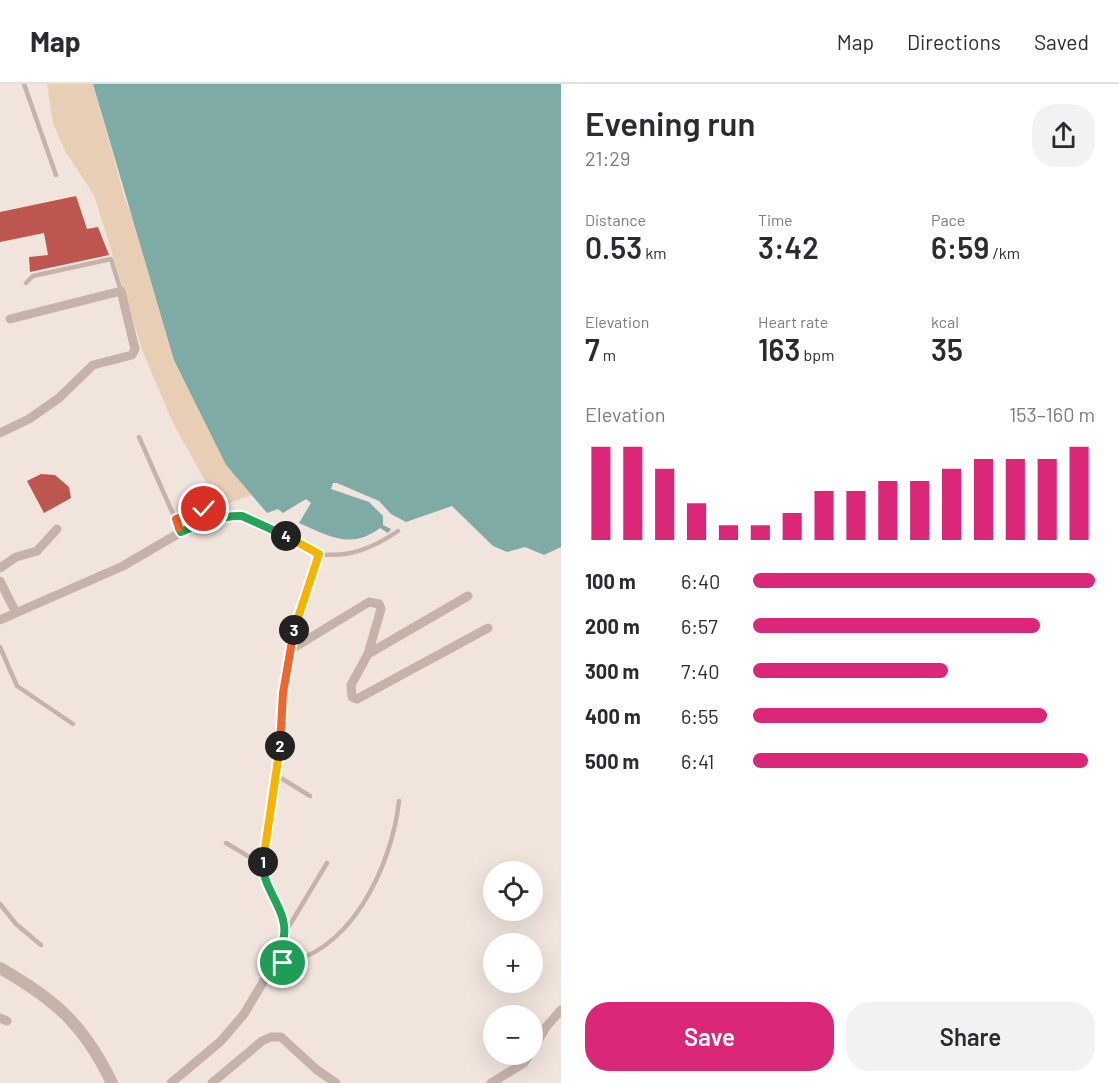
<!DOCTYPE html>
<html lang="en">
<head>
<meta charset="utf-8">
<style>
	:root { --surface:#fff; --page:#f2f2f3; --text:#2b2b33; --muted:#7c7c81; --line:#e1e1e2; --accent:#db2777 }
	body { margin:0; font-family:Barlow,sans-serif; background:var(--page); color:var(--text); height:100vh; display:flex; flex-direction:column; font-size:22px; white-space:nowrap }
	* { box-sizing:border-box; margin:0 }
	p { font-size:20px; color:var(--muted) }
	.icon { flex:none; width:33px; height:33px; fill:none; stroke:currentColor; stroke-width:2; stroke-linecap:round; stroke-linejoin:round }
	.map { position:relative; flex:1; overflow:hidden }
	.details { display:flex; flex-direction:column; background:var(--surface); width:558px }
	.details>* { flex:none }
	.tools { position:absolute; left:483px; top:777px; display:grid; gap:12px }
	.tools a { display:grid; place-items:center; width:60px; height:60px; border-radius:50%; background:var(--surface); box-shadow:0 6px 24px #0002; font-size:30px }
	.pin { position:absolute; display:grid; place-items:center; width:51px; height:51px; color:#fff; margin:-26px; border:3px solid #fff; border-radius:50%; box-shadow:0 2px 6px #0007 }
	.km { position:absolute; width:30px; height:30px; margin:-15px; border-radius:50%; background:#222; color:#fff; font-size:16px; line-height:30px; text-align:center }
	.round { display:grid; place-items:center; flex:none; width:63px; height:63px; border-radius:24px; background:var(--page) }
	.headline { display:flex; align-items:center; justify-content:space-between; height:102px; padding:0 24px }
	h1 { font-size:33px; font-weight:600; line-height:45px }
	.figures { display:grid; grid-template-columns:repeat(3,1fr); gap:9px; height:102px; padding:6px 24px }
	.figures div { display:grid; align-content:center }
	.figures b { font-size:30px; font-weight:600 }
	.figures small { font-size:16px; font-weight:400 }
	.figures p { font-size:16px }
	.chart { height:168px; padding:12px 24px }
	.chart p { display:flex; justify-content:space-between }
	.chart svg { width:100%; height:108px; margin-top:6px; stroke:var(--accent); stroke-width:6 }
	.cta { display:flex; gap:12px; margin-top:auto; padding:12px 24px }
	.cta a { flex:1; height:69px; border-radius:24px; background:var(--accent); color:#fff; font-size:24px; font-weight:600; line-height:69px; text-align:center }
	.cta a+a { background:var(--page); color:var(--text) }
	ul { padding:0 24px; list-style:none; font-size:20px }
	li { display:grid; grid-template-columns:96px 72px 1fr; align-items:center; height:45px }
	li i { height:15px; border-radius:8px; background:var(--accent) }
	header { display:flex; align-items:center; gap:36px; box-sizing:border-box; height:84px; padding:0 30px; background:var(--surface); border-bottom:2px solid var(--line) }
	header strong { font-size:28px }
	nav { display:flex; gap:33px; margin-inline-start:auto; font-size:21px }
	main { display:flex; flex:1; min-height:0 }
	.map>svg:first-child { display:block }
	.sand { fill:#e9ceb6 }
	.water { fill:#7eaba5 }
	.building { fill:#bc564f }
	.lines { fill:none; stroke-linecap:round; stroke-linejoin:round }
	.service { stroke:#c7b2aa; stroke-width:4.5 }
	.minor { stroke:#c7b2aa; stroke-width:9 }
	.tertiary { stroke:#c7b2aa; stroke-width:12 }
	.split-1-casing { stroke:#fff; stroke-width:12 }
	.split-2-casing { stroke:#fff; stroke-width:12 }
	.split-3-casing { stroke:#fff; stroke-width:12 }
	.split-4-casing { stroke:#fff; stroke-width:12 }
	.split-5-casing { stroke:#fff; stroke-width:12 }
	.split-6-casing { stroke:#fff; stroke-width:12 }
	.split-1 { stroke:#22a559; stroke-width:8 }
	.split-2 { stroke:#f5b400; stroke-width:8 }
	.split-3 { stroke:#f0652b; stroke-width:8 }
	.split-4 { stroke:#f5b400; stroke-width:8 }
	.split-5 { stroke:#22a559; stroke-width:8 }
	.split-6 { stroke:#f0652b; stroke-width:8 }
</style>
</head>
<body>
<header>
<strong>Map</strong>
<nav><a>Map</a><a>Directions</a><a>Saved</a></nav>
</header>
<main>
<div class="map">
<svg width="561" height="999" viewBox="0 0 561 999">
	<rect width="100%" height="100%" fill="#f0e4dd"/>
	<path class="sand" d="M 47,0 L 93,0 L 125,115 L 226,381 L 252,411 L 223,421 L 203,393 L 173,339 L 143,268 L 94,111 L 65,67 L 53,39 Z"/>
	<path class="water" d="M 93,0 L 561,0 L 561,463 L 544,471 L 525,463 L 507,468 L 493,462 L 452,422 L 406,438 L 391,430 L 379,417 L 337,399 L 333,399 L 331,405 L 369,418 L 383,432 L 383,441 L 391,445 L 388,449 L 380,444 C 351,466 329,452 299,439 L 311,419 L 306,415 L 283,429 L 278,425 L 267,429 L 226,381 L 174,276 Z"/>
	<path class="building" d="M 76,112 L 87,145 L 98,143 L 109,171 L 30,188 L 29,173 L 48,171 L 44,149 L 0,158 L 0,128 Z
		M 41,390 L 55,391 L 69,403 L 71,414 L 44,429 L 27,397 Z"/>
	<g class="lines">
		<path class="service" d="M 24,0 L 56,91
			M 26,199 L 33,192 L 111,175 L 121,207
			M 139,353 L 181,448
			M 176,435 L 204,425
			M 319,470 C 349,474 373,464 398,447
			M 0,563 L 17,602 L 73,640
			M 276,691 L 310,712
			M 226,759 L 263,781
			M 0,820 L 16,840 L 41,861
			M 285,849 L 327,779
			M 274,880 C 349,876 392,782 399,717"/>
		<path class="minor" d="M 0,349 L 29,335 L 59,314 L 93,281 L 132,271 L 135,265 L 121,207 L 10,235
			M 0,484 L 16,473 L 37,467 L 57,445
			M 0,497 L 15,527
			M 0,536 L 123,482 L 181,448 L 221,433 L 241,432 L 319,470 L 290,566 L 283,609 L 280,665 L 263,781 L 264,792 L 281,829 L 284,851 L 274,880 L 244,930 L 221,957 L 171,999
			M 290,566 L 369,518 L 379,520 L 381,525 L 368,570 L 351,601 L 352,613 L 357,615 L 488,544
			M 368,570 L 468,512
			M 0,934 L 7,937
			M 532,967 L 546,943 L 561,926
			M 212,999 L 262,957 L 271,953 L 281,953 L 317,986 L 336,999
			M 491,999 L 524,979 L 530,970"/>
		<path class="tertiary" d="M 0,884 C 56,916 84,941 112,999"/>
	</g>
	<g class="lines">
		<defs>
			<path id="split-1" d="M 263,778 C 261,804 288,825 284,852 C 282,861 277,871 274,880 L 283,879"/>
			<path id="split-2" d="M 263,778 L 280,662"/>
			<path id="split-3" d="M 280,662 L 283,609 L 294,546"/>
			<path id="split-4" d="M 286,452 L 319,470 L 294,546"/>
			<path id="split-5" d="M 179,444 L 181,448 C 200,440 221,431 242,432 L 286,452"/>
			<path id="split-6" d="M 179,444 L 176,435 L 204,425"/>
		</defs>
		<use href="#split-1" class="split-1-casing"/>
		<use href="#split-2" class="split-2-casing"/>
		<use href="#split-3" class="split-3-casing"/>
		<use href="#split-4" class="split-4-casing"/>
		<use href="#split-5" class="split-5-casing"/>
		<use href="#split-6" class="split-6-casing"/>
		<use href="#split-1" class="split-1"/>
		<use href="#split-2" class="split-2"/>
		<use href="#split-3" class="split-3"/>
		<use href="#split-4" class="split-4"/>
		<use href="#split-5" class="split-5"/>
		<use href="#split-6" class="split-6"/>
	</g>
</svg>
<div class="tools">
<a><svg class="icon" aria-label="locate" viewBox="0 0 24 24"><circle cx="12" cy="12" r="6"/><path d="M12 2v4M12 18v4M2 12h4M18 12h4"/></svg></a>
<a>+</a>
<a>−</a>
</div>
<div class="pin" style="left:283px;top:879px;background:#1e9e55"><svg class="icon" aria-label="arrive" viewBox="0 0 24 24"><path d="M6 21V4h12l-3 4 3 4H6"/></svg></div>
<div class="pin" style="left:204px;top:425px;background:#d93025"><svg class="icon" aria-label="check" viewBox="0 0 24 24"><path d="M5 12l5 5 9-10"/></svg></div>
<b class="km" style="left:263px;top:778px">1</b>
<b class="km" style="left:280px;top:662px">2</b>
<b class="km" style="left:294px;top:546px">3</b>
<b class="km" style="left:286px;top:452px">4</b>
</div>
<section class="details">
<div class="headline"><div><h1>Evening run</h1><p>21:29</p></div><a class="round"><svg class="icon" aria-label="share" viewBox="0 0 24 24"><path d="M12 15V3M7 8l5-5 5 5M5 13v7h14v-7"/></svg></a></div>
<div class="figures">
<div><p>Distance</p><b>0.53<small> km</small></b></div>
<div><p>Time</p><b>3:42</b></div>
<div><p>Pace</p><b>6:59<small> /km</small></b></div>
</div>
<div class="figures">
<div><p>Elevation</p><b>7<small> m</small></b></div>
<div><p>Heart rate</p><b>163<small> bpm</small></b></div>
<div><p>kcal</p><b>35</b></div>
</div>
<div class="chart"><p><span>Elevation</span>153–160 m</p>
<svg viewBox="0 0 160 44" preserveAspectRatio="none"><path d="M5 44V6M15 44V6M25 44V15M35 44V29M45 44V38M55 44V38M65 44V33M75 44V24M85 44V24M95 44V20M105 44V20M115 44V15M125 44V11M135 44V11M145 44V11M155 44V6"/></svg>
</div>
<ul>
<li><b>100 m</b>6:40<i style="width:100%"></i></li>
<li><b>200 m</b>6:57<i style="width:84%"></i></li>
<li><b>300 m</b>7:40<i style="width:57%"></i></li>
<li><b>400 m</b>6:55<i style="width:86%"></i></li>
<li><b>500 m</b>6:41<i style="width:98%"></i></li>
</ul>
<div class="cta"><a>Save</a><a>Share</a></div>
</section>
</main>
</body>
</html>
